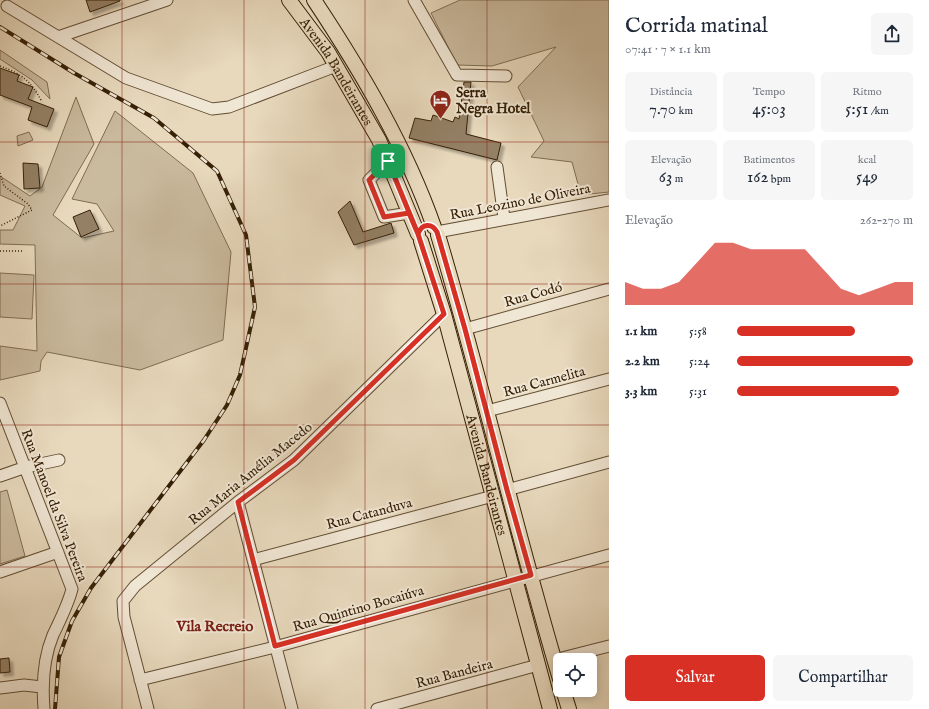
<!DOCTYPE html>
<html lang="pt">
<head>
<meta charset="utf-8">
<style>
	:root { --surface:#fff; --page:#f6f6f7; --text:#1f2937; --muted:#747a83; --accent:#d93025 }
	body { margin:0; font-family:"IM FELL English",serif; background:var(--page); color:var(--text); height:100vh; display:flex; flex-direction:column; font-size:15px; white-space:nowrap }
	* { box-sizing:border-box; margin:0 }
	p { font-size:13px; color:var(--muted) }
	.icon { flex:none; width:22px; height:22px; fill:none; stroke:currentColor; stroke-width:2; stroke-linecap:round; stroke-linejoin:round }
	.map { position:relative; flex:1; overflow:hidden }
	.details { display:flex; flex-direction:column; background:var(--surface); width:320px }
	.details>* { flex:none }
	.buttons { position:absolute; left:553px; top:653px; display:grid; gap:8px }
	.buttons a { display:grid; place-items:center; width:44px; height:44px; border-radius:6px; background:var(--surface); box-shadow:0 2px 10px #0003; font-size:20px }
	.pin { position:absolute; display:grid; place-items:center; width:34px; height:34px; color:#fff; margin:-17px; border-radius:8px; box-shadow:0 2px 6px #0006 }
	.round { display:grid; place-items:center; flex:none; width:42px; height:42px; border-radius:6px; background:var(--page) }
	.head { display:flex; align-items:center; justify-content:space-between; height:68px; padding:0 16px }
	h1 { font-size:22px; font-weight:600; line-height:30px }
	.metrics { display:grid; grid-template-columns:repeat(3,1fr); gap:6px; height:68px; padding:4px 16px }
	.metrics div { display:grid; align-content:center; border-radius:6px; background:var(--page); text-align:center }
	.metrics b { font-size:17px; font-weight:600 }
	.metrics small { font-size:11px; font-weight:400 }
	.metrics p { font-size:11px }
	.chart { height:112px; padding:8px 16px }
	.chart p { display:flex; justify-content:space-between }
	.chart svg { width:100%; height:72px; margin-top:4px; fill:var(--accent); opacity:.7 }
	.cta { display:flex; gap:8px; margin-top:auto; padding:8px 16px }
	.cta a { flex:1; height:46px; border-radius:6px; background:var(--accent); color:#fff; font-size:16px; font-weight:600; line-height:46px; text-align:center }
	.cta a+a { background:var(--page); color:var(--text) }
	ul { padding:0 16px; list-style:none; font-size:13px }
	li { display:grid; grid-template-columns:64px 48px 1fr; align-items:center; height:30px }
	li i { height:10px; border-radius:5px; background:var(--accent) }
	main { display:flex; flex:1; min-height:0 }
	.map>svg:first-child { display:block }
	.green { fill:#caba9e; stroke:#806d52 }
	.building { fill:#938065; stroke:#362006; filter:url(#shadow) }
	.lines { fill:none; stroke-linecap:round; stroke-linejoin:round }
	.minor-casing { stroke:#624e34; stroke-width:13 }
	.major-casing { stroke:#362006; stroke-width:16 }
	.path { stroke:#362006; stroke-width:1.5; stroke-dasharray:1 2; stroke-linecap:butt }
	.minor { stroke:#f0e6d4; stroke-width:11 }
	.major { stroke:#e8d9bd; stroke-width:14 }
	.rail-casing { stroke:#362006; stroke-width:4 }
	.rail { stroke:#f0e6d4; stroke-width:2.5; stroke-dasharray:8; stroke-linecap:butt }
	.route-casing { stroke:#fff; stroke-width:8 }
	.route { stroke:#d93025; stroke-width:5 }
	.grid { fill:none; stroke:#8f2418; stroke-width:1; stroke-opacity:0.55 }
	.labels { text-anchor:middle; stroke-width:4; stroke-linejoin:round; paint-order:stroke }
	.street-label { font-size:14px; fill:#362006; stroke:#f0e6d4 }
	.poi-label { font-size:14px; font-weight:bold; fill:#362006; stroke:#f0e6d4; text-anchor:start }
	.neighbourhood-label { font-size:15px; font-weight:bold; fill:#7a1f14; stroke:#f0e6d4 }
</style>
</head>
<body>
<main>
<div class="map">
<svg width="609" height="709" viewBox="0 0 609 709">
	<defs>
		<filter id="shadow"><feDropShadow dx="3.5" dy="3.5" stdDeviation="1" flood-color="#0004"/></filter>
	</defs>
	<rect width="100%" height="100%" fill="#e8d9bd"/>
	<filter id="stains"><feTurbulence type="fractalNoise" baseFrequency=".005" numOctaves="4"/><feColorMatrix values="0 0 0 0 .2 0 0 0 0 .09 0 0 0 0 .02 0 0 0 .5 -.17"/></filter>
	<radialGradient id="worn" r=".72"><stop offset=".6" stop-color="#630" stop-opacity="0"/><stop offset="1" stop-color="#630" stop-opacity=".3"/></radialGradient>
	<path class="green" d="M 460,0 L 609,0 L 609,192 L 581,195 L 572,162 L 531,157 L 544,141 L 518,87 L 556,47 L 492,66 L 457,65 L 431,13 Z
		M 0,50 L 47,82 L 50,99 L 32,80 L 0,59 Z
		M 76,97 L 94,144 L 53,215 L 82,238 L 114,231 L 97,204 L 72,199 L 115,111 L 193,173 L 231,252 L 223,340 L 140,370 L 47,352 L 41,361 L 40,371 L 0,380 L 0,346 L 37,351 L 35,245 L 0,244 L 0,230 L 13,230 L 25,206 L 0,195 L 0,176 L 30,196 L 42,187 Z
		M 29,132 L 33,140 L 18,146 L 17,136 Z
		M 0,273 L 34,275 L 32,319 L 0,317 Z
		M 7,490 L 25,556 L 0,564 L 0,492 Z"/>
	<path class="building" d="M 86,0 L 120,0 L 120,1 L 90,12 Z
		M 0,68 L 19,75 L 17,81 L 33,87 L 28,99 L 54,109 L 47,127 L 28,120 L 32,107 L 0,95 Z
		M 464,82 L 471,82 L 466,134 L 501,143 L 497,160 L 409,138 L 415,118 L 431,121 L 433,115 L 453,122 L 455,117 L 459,119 Z
		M 23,163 L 38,164 L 40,188 L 24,189 Z
		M 350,201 L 363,232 L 391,223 L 394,233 L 354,245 L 338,212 Z
		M 90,210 L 99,229 L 81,237 L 73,217 Z
		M 9,658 L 10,672 L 0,673 L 0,659 Z"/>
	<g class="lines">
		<defs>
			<path id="minor" d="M 414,0 L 457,75 L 506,76
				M 7,6 L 126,78 L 212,109 L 229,107 L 336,66
				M 58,37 L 167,0
				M 388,161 L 369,180 L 384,217 L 409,213
				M 497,167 L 504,218
				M 437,232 L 609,200
				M 465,329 L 609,289
				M 0,403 L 72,589 C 68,605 60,620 53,635 C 43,659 42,684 44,709
				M 487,411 L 609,379
				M 0,476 L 26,467 L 59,460
				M 507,490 L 609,462
				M 238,502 L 292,709
				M 253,560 L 493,496
				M 0,572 L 58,552
				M 554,660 L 609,646
				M 140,680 L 275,647 L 609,555
				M 0,688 L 24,685 L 42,687
				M 148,709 L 124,617 L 123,601 L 135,586 L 238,502 L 294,460 L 444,314
				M 377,709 L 538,665"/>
			<g id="major">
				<path id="s1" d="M 289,0 L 328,52 L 379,140 L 418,234"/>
				<path d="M 314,0 C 361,71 406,147 434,227"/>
				<path d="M 438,235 C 482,382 516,532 560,679"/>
				<path id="s2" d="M 421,241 L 444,314 L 550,709"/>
				<path d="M 563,690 L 569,709"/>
			</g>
		</defs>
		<use href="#minor" class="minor-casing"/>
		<use href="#major" class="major-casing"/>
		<path class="path" d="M 0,66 C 22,74 31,81 42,102
			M 0,173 L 4,186 L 28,204 L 32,210 L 0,226
			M 0,251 L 24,251"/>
		<use href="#minor" class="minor"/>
		<use href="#major" class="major"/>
		<defs>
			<path id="rail" d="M 0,27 L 74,73 L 154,118 L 217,171 L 246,235 L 255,307 L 240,375 L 227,405 L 204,440 L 91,588 L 72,621 L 59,657 L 55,709"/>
		</defs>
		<use href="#rail" class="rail-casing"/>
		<use href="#rail" class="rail"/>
	</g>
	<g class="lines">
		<defs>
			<path id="route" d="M 388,161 L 418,234 L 444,314 L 294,460 L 238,502 L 275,646 L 531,575 L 507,490 L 465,329 L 437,232 C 432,223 422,223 418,234 L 409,213 L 384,217 L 369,180 L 388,161"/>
		</defs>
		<use href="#route" class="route-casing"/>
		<use href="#route" class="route"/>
	</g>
	<path class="grid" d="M 122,0 L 122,709M 244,0 L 244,709M 365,0 L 365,709M 487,0 L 487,709M 0,142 L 609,142M 0,284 L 609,284M 0,425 L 609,425M 0,567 L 609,567"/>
	<defs>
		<symbol id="hotel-pin" viewBox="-11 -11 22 30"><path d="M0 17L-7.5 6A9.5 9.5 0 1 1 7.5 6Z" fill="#8f2418" stroke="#f0e6d4"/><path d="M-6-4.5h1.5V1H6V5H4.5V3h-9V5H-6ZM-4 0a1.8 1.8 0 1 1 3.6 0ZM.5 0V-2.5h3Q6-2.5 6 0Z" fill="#fff"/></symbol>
	</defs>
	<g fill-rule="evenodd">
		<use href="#hotel-pin" x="428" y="88" width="25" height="34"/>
	</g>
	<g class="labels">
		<g class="street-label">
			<text dy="5" stroke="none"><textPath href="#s1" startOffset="86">Avenida Bandeirantes</textPath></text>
			<text transform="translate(520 201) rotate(-11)" y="5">Rua Leozino de Oliveira</text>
			<text transform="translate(533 294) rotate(-16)" y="5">Rua Codó</text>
			<text transform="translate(544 381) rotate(-15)" y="5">Rua Carmelita</text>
			<text transform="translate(250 473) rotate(-39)" y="5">Rua Maria Amélia Macedo</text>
			<text dy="5" stroke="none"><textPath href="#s2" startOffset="243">Avenida Bandeirantes</textPath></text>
			<text transform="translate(55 505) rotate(69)" y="5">Rua Manoel da Silva Pereira</text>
			<text transform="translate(369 513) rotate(-15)" y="5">Rua Catanduva</text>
			<text transform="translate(358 608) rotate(-16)" y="5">Rua Quintino Bocaiúva</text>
			<text transform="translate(454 673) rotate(-15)" y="5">Rua Bandeira</text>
		</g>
		<g class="poi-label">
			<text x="456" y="97">Serra<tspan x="456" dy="16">Negra Hotel</tspan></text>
		</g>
		<g class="neighbourhood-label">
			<text x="215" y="631">Vila Recreio</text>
		</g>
	</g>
	<rect width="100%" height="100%" filter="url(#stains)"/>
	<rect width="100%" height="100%" fill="url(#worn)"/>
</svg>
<div class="buttons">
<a><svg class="icon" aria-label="locate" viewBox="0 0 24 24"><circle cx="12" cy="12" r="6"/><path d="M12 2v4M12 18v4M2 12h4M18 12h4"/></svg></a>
</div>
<div class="pin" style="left:388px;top:161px;background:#1e9e55"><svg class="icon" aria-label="arrive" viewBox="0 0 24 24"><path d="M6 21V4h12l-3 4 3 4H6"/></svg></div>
</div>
<section class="details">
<div class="head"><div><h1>Corrida matinal</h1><p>07:41 · 7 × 1.1 km</p></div><a class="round"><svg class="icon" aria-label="share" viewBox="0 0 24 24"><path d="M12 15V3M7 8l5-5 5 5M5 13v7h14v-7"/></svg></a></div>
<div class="metrics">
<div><p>Distância</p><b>7.70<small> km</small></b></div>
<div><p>Tempo</p><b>45:03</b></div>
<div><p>Ritmo</p><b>5:51<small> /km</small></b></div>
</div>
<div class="metrics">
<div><p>Elevação</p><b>63<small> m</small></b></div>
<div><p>Batimentos</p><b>162<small> bpm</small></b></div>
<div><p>kcal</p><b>549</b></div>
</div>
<div class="chart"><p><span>Elevação</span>262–270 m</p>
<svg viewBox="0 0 160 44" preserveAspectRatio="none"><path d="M0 44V30L10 34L20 34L30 30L40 18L50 6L60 6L70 10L80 10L90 10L100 10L110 22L120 34L130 38L140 34L150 30L160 30V44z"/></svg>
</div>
<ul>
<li><b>1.1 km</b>5:58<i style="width:67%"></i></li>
<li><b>2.2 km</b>5:24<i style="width:100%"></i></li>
<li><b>3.3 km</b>5:31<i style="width:92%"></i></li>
</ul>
<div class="cta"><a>Salvar</a><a>Compartilhar</a></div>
</section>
</main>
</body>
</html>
